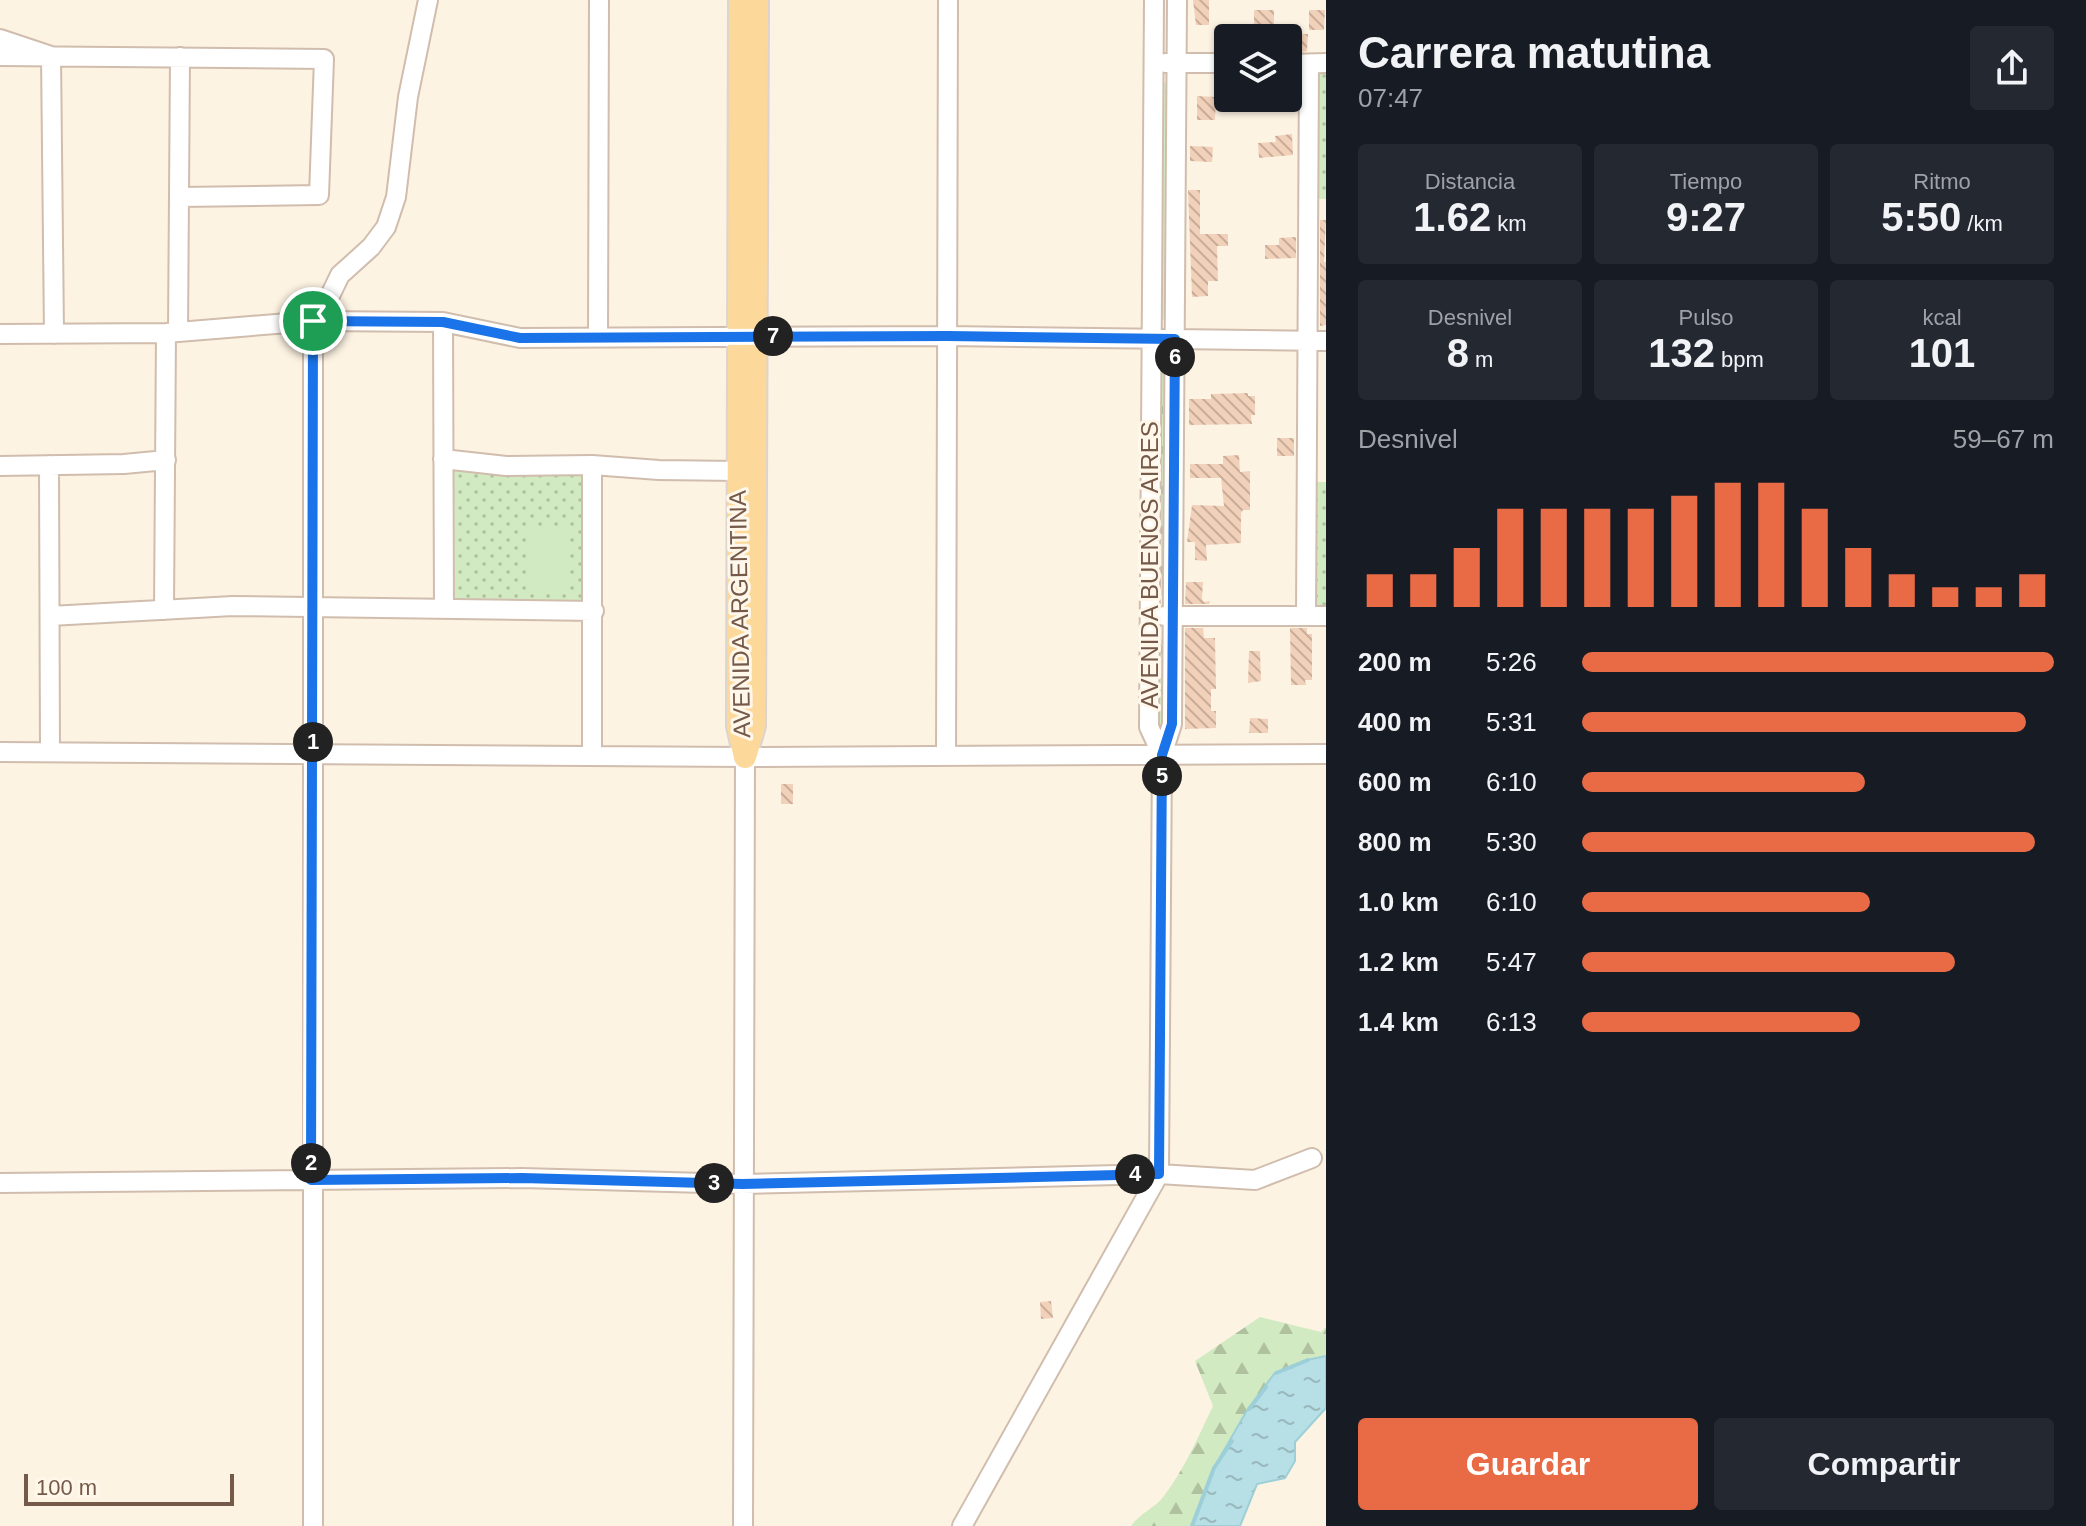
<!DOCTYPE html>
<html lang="es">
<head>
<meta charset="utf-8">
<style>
	:root { --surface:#171b24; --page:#242831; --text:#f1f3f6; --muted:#9ea1a6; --accent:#e96b46 }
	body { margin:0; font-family:Helvetica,sans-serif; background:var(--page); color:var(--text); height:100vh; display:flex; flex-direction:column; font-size:30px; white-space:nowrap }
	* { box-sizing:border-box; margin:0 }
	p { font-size:26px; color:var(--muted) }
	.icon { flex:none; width:44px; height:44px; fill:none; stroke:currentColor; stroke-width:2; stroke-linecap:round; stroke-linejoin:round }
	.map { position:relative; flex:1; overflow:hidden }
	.side { display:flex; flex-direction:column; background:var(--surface); width:760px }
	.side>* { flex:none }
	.fabs { position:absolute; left:1214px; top:24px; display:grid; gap:16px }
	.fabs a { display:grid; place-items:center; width:88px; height:88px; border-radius:8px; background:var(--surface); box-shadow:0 2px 6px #0004; font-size:40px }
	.scale { position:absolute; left:24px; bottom:20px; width:210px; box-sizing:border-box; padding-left:8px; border:4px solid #755949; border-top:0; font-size:22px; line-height:28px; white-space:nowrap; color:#755949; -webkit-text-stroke:6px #fff7ea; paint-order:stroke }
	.pin { position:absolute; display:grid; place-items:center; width:68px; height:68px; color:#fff; margin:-34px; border:4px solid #fff; border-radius:50%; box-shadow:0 2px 8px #0007 }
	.km { position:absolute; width:40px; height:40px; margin:-20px; border-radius:50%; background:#222; color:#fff; font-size:22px; line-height:40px; text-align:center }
	.round { display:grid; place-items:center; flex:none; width:84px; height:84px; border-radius:8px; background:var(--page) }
	.summary { display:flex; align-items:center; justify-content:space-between; height:136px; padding:0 32px }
	h1 { font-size:44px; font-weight:600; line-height:60px }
	.stats { display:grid; grid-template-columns:repeat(3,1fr); gap:12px; height:136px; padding:8px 32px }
	.stats div { display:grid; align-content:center; border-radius:8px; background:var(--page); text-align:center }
	.stats b { font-size:40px; font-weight:600 }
	.stats small { font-size:22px; font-weight:400 }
	.stats p { font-size:22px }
	.chart { height:224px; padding:16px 32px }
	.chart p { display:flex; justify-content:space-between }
	.chart svg { width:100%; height:144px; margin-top:8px; stroke:var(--accent); stroke-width:6 }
	.cta { display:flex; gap:16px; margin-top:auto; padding:16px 32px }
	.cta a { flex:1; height:92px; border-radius:8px; background:var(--accent); color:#fff; font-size:32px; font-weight:600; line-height:92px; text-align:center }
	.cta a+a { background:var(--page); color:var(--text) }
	ul { padding:0 32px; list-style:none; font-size:26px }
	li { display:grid; grid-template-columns:128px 96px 1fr; align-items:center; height:60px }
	li i { height:20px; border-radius:10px; background:var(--accent) }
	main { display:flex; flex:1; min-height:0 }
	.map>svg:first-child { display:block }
	.grass { fill:url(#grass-tufts) }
	.forest { fill:url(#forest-firs) }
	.park { fill:url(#park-dots) }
	.garden { fill:#d2eac1 }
	.water { fill:url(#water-ripples); stroke:#9dcfd8; stroke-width:2 }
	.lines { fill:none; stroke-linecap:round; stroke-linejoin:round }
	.stream { stroke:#9dcfd8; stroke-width:4 }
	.building { fill:url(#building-back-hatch) }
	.minor-casing { stroke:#d0bdad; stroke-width:22 }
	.major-casing { stroke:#dbd4d0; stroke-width:26 }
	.minor { stroke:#fff; stroke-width:18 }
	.major { stroke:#fcd99a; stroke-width:22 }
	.route-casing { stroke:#fff; stroke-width:16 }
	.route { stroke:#1a73e8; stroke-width:10 }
	.labels { text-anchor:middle; stroke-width:6; stroke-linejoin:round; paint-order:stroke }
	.street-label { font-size:24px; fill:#755949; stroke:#fff7ea }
</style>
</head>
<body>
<main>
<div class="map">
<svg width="1326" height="1526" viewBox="0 0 1326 1526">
	<defs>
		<pattern id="grass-tufts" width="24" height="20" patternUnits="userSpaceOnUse" patternTransform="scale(2)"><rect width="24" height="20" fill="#d2eac1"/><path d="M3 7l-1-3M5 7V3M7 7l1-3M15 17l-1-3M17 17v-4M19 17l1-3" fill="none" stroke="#afc19f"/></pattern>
		<pattern id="forest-firs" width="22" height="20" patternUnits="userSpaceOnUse" patternTransform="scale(2)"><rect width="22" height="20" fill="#d2eac1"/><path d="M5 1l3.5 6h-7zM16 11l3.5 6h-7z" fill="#afc19f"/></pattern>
		<pattern id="park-dots" width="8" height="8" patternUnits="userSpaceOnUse" patternTransform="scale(2)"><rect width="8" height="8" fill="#d2eac1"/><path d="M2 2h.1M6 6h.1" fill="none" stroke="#afc19f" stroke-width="1.8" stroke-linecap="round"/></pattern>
		<pattern id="water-ripples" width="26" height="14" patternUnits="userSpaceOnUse" patternTransform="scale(2)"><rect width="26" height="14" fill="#b7dfe6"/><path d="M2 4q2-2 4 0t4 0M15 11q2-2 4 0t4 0" fill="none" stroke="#99b8bc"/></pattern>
		<pattern id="building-back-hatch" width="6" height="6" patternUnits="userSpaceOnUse" patternTransform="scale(2)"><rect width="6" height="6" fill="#f2d1ba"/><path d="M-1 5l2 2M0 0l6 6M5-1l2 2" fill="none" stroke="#c9ad99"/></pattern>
	</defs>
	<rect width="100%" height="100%" fill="#fdf3e3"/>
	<path class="grass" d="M 1160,83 L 1169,83 L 1167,320 L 1159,319 Z
		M 1160,364 L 1169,364 L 1167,596 L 1158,596 Z
		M 1156,640 L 1164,640 L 1164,725 L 1155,725 Z"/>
	<path class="forest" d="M 1260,1317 L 1321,1332 L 1326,1327 L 1326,1356 L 1307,1360 L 1274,1374 L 1246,1412 L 1215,1468 L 1192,1526 L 1131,1526 C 1140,1513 1155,1508 1164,1496 C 1185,1468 1198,1437 1213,1406 L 1195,1361 Z"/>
	<path class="park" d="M 1317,71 L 1326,71 L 1326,199 L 1316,199 Z
		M 454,470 L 510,476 L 582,474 L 583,602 L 455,600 Z
		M 1316,482 L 1326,482 L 1326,608 L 1316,609 Z"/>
	<path class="garden" d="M 528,527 L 569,528 L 568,590 L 527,590 Z"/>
	<path class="water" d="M 1326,1356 L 1326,1408 L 1295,1442 L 1295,1461 L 1285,1478 L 1257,1484 L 1240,1526 L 1192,1526 L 1214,1468 L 1246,1412 L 1274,1374 L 1307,1360 Z"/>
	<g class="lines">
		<path class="stream" d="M 1276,1373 L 1308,1360
			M 1249,1409 L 1266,1387
			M 1192,1526 L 1214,1468 L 1232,1441"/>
	</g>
	<path class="building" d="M 1193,0 L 1209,0 L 1209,25 L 1196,25 Z
		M 1254,10 L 1274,10 L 1274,38 L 1254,38 Z
		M 1309,10 L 1325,10 L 1324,30 L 1309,30 Z
		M 1290,34 L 1308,34 L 1307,51 L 1297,52 L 1297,48 L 1290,48 Z
		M 1197,96 L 1216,97 L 1215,120 L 1197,120 Z
		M 1292,134 L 1293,155 L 1259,158 L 1258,143 L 1276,142 L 1275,136 Z
		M 1190,146 L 1213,147 L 1212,162 L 1190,161 Z
		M 1188,190 L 1200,190 L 1200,234 L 1228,234 L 1228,246 L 1217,246 L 1218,281 L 1208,281 L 1208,296 L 1192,297 Z
		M 1320,220 L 1326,220 L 1324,262 L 1326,262 L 1326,325 L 1320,326 Z
		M 1296,237 L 1296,258 L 1265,259 L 1265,245 L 1279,245 L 1279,238 Z
		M 1248,393 L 1248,396 L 1255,396 L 1255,415 L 1251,415 L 1252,424 L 1189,425 L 1189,399 L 1211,399 L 1211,394 Z
		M 1277,438 L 1294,438 L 1294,456 L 1277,456 Z
		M 1239,455 L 1240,472 L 1250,471 L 1250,510 L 1243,510 L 1241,513 L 1241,543 L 1206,545 L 1207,561 L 1195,560 L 1195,542 L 1187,542 L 1192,505 L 1224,506 L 1221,478 L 1190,478 L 1190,464 L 1223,464 L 1223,456 Z
		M 1186,582 L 1203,582 L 1202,599 L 1204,602 L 1210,601 L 1209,604 L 1185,604 Z
		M 1185,628 L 1203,628 L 1204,638 L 1215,638 L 1216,689 L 1211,689 L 1211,711 L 1216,711 L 1216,728 L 1185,729 Z
		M 1290,628 L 1307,628 L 1307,634 L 1312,634 L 1312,680 L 1305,680 L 1306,685 L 1291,685 Z
		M 1249,651 L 1260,651 L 1261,681 L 1248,683 Z
		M 1250,718 L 1268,719 L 1268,733 L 1249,733 Z
		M 781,784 L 793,784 L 793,804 L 781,804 Z
		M 1051,1301 L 1053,1318 L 1041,1319 L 1040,1302 Z"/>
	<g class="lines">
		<defs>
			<path id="minor" d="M 1154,0 L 1149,727 L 1162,755
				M 0,39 L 51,56 L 54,334
				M 0,56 L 324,59 L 319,195 L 180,197
				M 1165,63 L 1228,63
				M 1288,64 L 1326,63
				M 443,322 L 444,609
				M 178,332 L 180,57
				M 0,334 L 166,333 L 313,321 L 443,322 L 520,338 L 948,336 L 1326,341
				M 598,336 L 599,0
				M 443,459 L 506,466 L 592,465 L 659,470 L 738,471
				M 49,465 L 50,752
				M 0,466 L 124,464 L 166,460
				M 164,610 L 166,333
				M 50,616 L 233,606 L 594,611
				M 1164,616 L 1326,616
				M 1306,616 L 1309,64
				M 0,752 L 745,757 L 1326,754
				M 592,754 L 592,465
				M 946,756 L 948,0
				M 0,1183 L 522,1178 L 742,1184 L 1159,1174 L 1255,1180 L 1312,1158
				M 313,1526 L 313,321 L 324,308 L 340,275 L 371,247 L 386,227 L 396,197 L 408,97 L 428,0
				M 743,1526 L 745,757
				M 962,1526 L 1159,1174 L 1162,755 L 1172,724 L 1177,0"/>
			<path id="major" d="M 740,0 L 738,726 L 745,757
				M 745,757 L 754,726 L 757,0"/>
		</defs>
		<use href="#minor" class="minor-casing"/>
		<use href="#major" class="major-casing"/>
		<use href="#minor" class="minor"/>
		<use href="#major" class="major"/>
	</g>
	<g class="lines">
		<defs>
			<path id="route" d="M 313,321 L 443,322 L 520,338 L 948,336 L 1175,339 L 1172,724 L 1162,755 L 1159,1174 L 742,1184 L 522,1178 L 311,1180 Z"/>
		</defs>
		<use href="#route" class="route-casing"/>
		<use href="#route" class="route"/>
	</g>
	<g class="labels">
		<g class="street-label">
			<text transform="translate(1150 565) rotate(-90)" y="8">AVENIDA BUENOS AIRES</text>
			<text transform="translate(740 614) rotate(-91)" y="8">AVENIDA ARGENTINA</text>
		</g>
	</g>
</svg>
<div class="fabs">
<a><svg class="icon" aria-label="layers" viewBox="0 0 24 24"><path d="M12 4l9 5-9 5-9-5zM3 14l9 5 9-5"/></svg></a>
</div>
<div class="scale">100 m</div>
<div class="pin" style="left:313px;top:321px;background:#1e9e55"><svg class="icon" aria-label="arrive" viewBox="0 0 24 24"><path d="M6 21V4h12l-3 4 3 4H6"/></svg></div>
<b class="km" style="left:313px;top:742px">1</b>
<b class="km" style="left:311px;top:1163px">2</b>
<b class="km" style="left:714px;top:1183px">3</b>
<b class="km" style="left:1135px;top:1174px">4</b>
<b class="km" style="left:1162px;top:776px">5</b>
<b class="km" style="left:1175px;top:357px">6</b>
<b class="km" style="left:773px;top:336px">7</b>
</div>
<section class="side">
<div class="summary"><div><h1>Carrera matutina</h1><p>07:47</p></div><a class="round"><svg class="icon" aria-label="share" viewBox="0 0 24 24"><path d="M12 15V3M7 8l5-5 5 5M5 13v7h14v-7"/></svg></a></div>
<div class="stats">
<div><p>Distancia</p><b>1.62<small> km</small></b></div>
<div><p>Tiempo</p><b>9:27</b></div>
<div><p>Ritmo</p><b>5:50<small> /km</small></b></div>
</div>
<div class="stats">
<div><p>Desnivel</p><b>8<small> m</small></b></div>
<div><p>Pulso</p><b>132<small> bpm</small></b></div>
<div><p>kcal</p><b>101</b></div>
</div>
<div class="chart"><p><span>Desnivel</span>59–67 m</p>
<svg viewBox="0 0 160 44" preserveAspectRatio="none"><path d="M5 44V34M15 44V34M25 44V26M35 44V14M45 44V14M55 44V14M65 44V14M75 44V10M85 44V6M95 44V6M105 44V14M115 44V26M125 44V34M135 44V38M145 44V38M155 44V34"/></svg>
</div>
<ul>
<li><b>200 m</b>5:26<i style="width:100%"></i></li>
<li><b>400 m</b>5:31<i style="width:94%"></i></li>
<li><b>600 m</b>6:10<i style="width:60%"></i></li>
<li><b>800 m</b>5:30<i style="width:96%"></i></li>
<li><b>1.0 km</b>6:10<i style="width:61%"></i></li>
<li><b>1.2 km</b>5:47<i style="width:79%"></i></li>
<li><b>1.4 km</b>6:13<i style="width:59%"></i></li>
</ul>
<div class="cta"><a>Guardar</a><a>Compartir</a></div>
</section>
</main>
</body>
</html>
